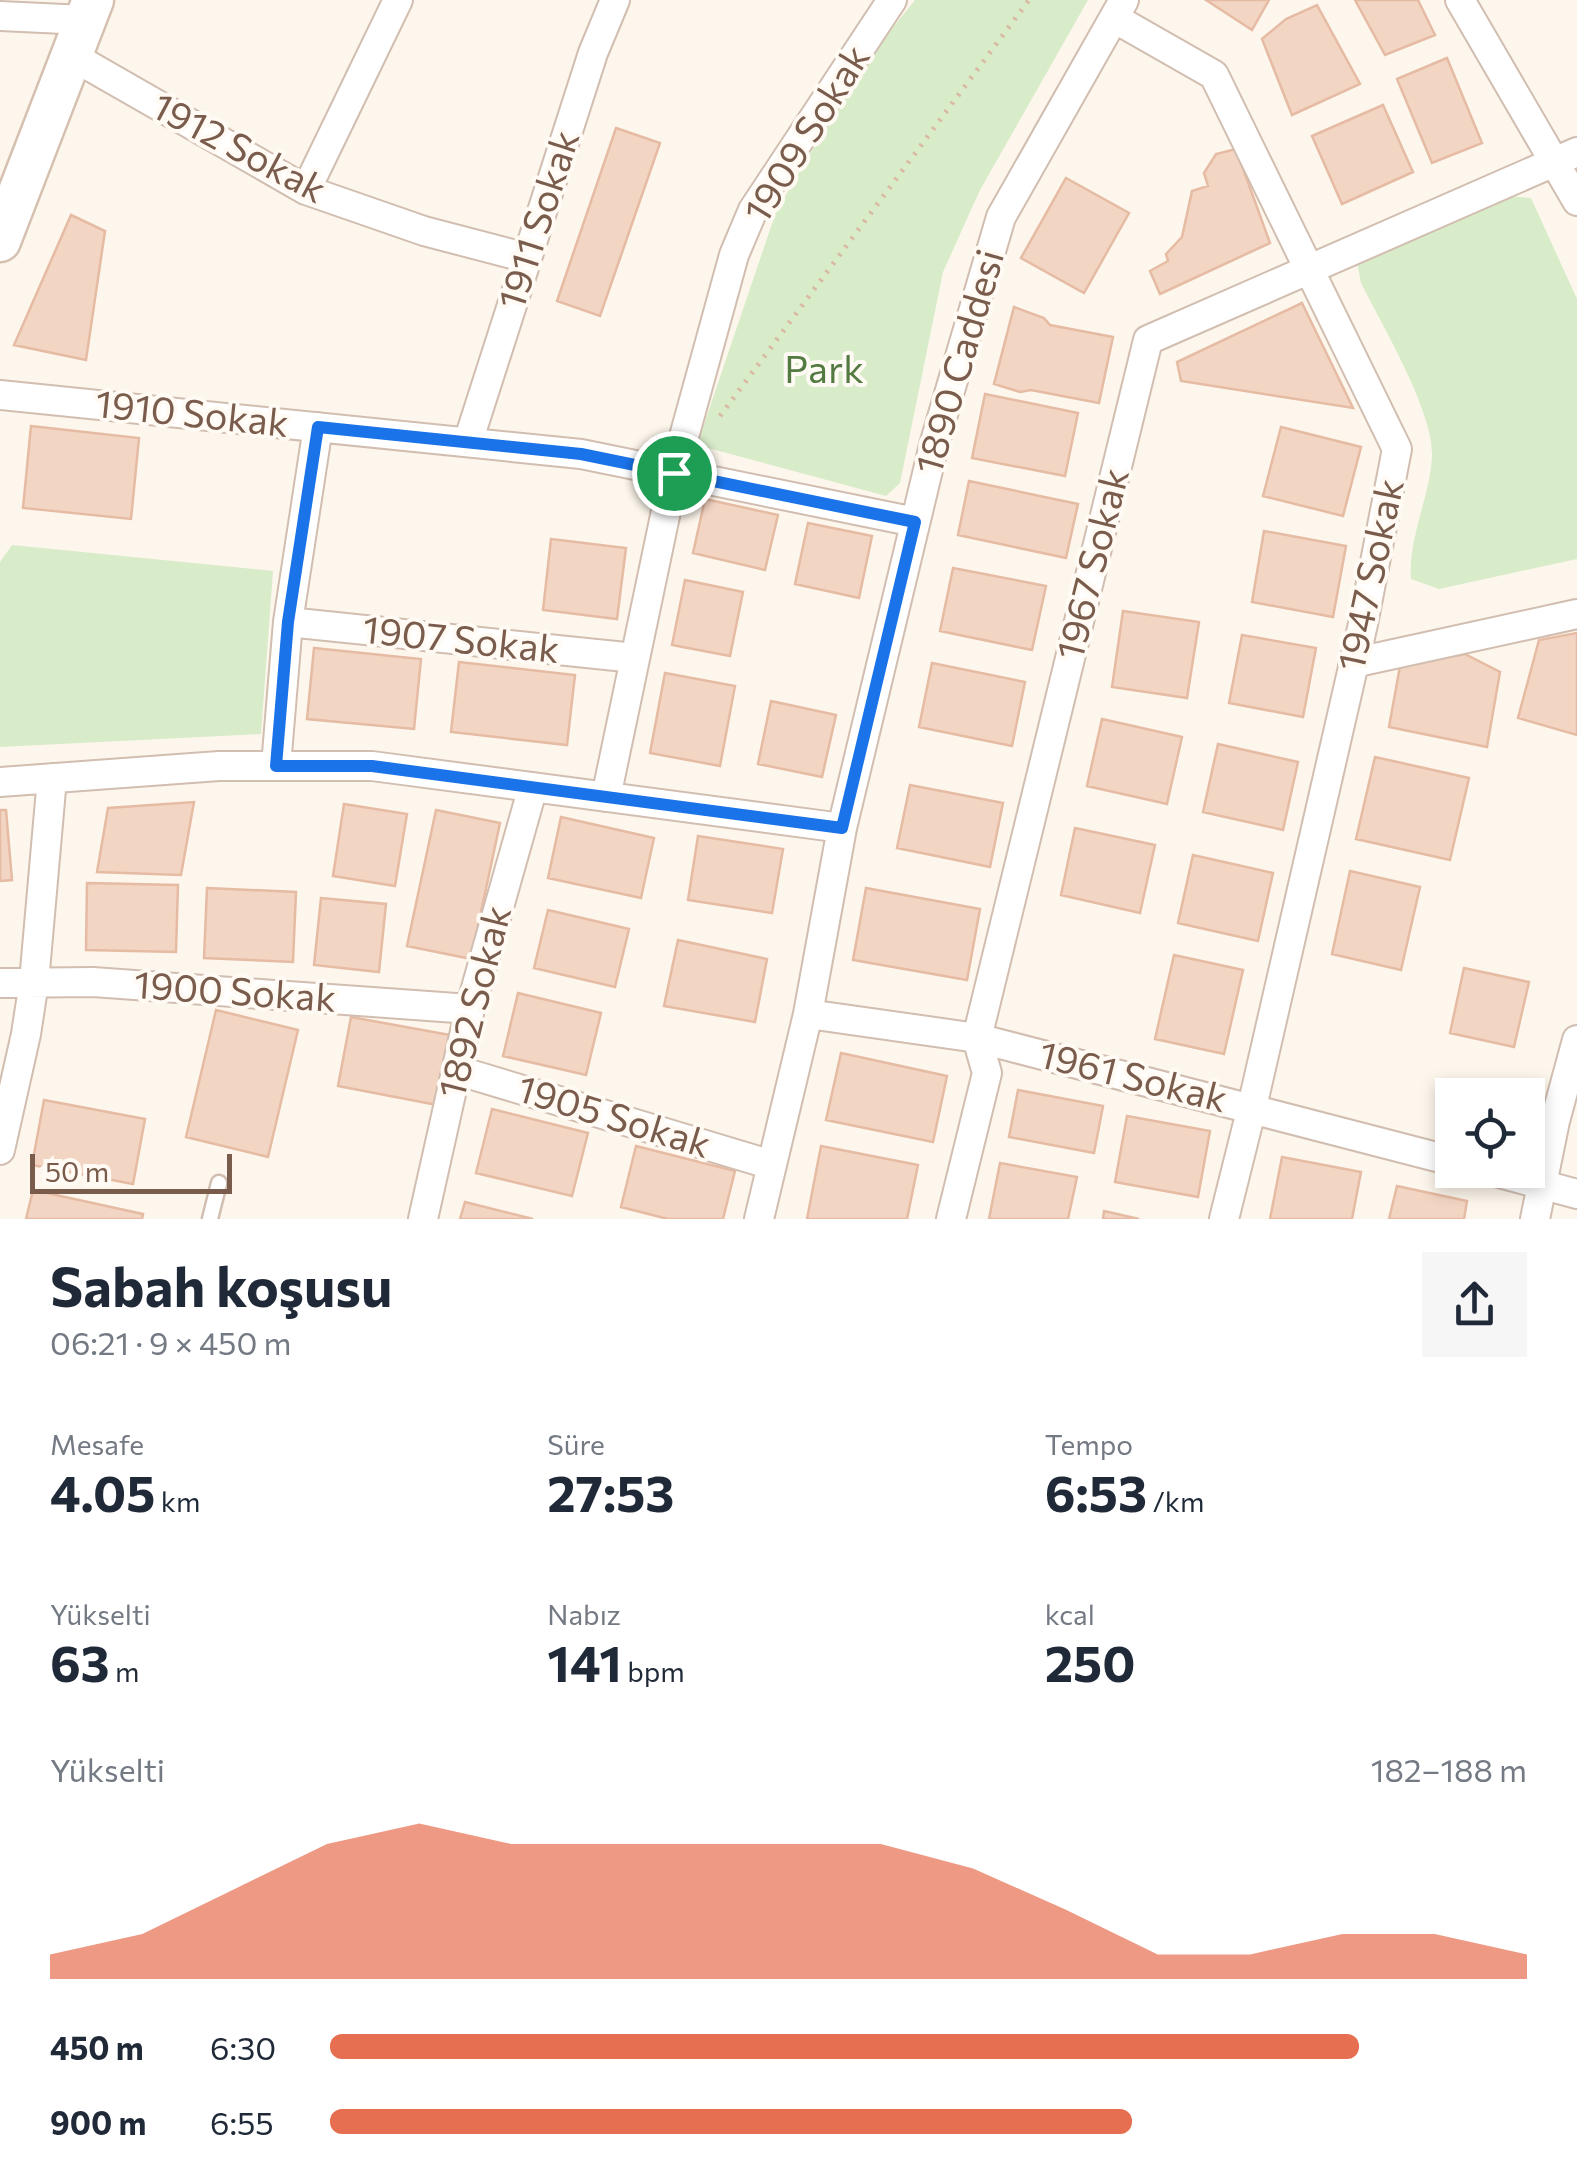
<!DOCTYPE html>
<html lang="tr">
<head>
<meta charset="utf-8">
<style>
	:root { --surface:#fff; --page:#f6f6f7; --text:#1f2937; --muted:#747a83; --accent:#e76f51 }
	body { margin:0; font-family:Commissioner,sans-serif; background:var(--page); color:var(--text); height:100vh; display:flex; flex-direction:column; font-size:38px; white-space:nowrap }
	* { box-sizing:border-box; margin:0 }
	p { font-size:32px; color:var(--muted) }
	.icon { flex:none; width:55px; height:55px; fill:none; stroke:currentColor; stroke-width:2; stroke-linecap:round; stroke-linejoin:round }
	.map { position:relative; height:1219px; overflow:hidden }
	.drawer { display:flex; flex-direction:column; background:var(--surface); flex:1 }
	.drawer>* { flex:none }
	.buttons { position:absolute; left:1435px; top:1078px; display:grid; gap:20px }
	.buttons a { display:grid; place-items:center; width:110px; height:110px; border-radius:0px; background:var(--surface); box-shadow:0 5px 15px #0003; font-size:50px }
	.scale { position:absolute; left:30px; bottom:25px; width:202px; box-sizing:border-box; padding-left:10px; border:5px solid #7a5c4d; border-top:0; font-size:28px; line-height:35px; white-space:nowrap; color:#7a5c4d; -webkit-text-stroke:8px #fffaf3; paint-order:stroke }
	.pin { position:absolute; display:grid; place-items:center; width:85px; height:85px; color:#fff; margin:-42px; border:5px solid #fff; border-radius:50%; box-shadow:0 2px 10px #0007 }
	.round { display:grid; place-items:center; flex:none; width:105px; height:105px; border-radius:0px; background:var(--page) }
	.overview { display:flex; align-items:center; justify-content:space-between; height:170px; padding:0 50px }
	h1 { font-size:55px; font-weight:700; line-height:75px }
	.stats { display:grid; grid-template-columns:repeat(3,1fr); gap:15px; height:170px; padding:10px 50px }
	.stats div { display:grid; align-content:center }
	.stats b { font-size:50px; font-weight:700 }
	.stats small { font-size:28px; font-weight:400 }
	.stats p { font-size:28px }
	.chart { height:280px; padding:20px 50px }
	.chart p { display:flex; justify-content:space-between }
	.chart svg { width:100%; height:180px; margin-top:10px; fill:var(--accent); opacity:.7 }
	ul { padding:0 50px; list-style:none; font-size:32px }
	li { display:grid; grid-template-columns:160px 120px 1fr; align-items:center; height:75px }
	li i { height:25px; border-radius:12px; background:var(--accent) }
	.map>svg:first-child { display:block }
	.green { fill:#d8ecc9 }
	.building { fill:#f3d5c3; stroke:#e6bba3; stroke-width:2.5 }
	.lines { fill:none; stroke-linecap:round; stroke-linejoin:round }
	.lane-casing { stroke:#d1beb0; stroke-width:19 }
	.street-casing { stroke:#d1beb0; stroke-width:32 }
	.secondary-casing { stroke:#d6c0b0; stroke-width:45 }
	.path { stroke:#d9b8a5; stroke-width:5; stroke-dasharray:2.5 8; stroke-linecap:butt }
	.lane { stroke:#fff; stroke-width:14 }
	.street { stroke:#fff; stroke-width:28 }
	.secondary { stroke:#fff; stroke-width:40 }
	.route-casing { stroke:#fff; stroke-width:20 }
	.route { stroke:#1a73e8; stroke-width:12 }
	.labels { text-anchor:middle; stroke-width:8; stroke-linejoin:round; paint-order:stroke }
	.street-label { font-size:38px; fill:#7a5c4d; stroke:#fffaf3 }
	.park-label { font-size:38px; fill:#537a41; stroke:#fffaf3 }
</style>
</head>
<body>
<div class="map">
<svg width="1577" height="1219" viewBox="0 0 1577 1219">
	<rect width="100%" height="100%" fill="#fdf6ec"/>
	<path class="green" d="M 915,0 L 1088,0 L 980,190 L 943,272 L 900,483 L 886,496 L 697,445 L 776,212 L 859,70 Z
		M 1508,196 L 1531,198 L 1577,299 L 1577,559 L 1439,589 L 1411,579 C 1408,537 1430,498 1432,456 C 1434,412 1382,325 1361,283 L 1357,262 Z
		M 12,545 L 273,571 L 261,734 L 0,747 L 0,562 Z"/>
	<path class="building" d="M 1206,0 L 1269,0 L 1252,30 Z
		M 1355,0 L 1418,0 L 1435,35 L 1385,55 Z
		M 1317,5 L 1360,84 L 1292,115 L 1262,39 L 1286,19 Z
		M 1447,58 L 1482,143 L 1432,163 L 1397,79 Z
		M 1383,105 L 1413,172 L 1342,204 L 1312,136 Z
		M 616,128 L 660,143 L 600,316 L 557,301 Z
		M 1236,149 L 1270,243 L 1160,294 L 1150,271 L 1168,261 L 1166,254 L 1182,237 L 1192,191 L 1208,186 L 1204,173 L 1216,154 Z
		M 1066,178 L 1129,213 L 1084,293 L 1021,258 Z
		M 71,215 L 105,231 L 86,360 L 14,345 Z
		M 1302,303 L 1353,408 L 1181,381 L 1177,362 Z
		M 1014,307 L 1044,318 L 1050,325 L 1113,337 L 1099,403 L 1031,390 L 1020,392 L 994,384 Z
		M 985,394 L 1078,413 L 1065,476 L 972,458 Z
		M 31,426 L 139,438 L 131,519 L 23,508 Z
		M 1281,427 L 1361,447 L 1343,516 L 1263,496 Z
		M 969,481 L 1078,504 L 1066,558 L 958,535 Z
		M 705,499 L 778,515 L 765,570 L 693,553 Z
		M 808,523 L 872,536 L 859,598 L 795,584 Z
		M 1264,531 L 1346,546 L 1333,617 L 1252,602 Z
		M 551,539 L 626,548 L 617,619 L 543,610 Z
		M 953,568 L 1046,586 L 1032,650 L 940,631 Z
		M 685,580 L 743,592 L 730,656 L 672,645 Z
		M 1123,611 L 1199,622 L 1187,698 L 1112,687 Z
		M 1577,633 L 1577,735 L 1518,718 L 1539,640 Z
		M 1242,635 L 1316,648 L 1303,717 L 1229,703 Z
		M 314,648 L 421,659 L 414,729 L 307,719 Z
		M 1465,654 L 1500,672 L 1487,747 L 1389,727 L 1400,666 Z
		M 459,662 L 575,675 L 567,745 L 451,732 Z
		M 932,663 L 1025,682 L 1012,746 L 919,727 Z
		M 665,673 L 735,686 L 720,766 L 650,753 Z
		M 771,701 L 836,715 L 822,777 L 758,764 Z
		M 1102,719 L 1182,737 L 1167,804 L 1087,786 Z
		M 1218,744 L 1298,762 L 1283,830 L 1203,812 Z
		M 1375,757 L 1469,778 L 1450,860 L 1356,839 Z
		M 910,785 L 1003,803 L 990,867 L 897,848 Z
		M 194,802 L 181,875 L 97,872 L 108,808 Z
		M 344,804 L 407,814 L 395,886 L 333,876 Z
		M 0,810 L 6,810 L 12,880 L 0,881 Z
		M 436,810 L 500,823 L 471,959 L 407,946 Z
		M 561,817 L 654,838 L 641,898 L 548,878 Z
		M 1075,828 L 1155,845 L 1140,913 L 1061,895 Z
		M 698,836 L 783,849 L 772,913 L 688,900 Z
		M 1193,855 L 1273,873 L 1258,941 L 1178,923 Z
		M 1350,871 L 1420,887 L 1401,970 L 1332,954 Z
		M 87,883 L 178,885 L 176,952 L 86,950 Z
		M 207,888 L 296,892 L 293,962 L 204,958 Z
		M 866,888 L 980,909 L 967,980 L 853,960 Z
		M 321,898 L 386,904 L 379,972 L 314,965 Z
		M 548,910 L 629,929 L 615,987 L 534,968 Z
		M 678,940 L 767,959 L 755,1022 L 664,1006 Z
		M 1174,955 L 1243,970 L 1224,1054 L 1155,1039 Z
		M 1464,968 L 1529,982 L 1514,1047 L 1450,1033 Z
		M 518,993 L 601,1013 L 586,1075 L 503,1056 Z
		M 216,1010 L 298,1030 L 268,1157 L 186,1137 Z
		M 351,1017 L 450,1035 L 437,1105 L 338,1086 Z
		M 841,1053 L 947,1076 L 933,1142 L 826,1120 Z
		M 1018,1090 L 1103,1106 L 1094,1153 L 1009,1137 Z
		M 44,1100 L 145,1119 L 133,1184 L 32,1165 Z
		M 492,1109 L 588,1133 L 572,1196 L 476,1173 Z
		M 1127,1116 L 1210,1131 L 1198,1197 L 1115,1182 Z
		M 636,1146 L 735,1171 L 723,1219 L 668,1219 L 621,1207 Z
		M 821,1146 L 918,1165 L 907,1219 L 807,1219 Z
		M 1282,1157 L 1361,1172 L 1352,1219 L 1270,1219 Z
		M 1000,1163 L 1077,1177 L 1068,1219 L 989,1219 Z
		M 1397,1186 L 1467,1201 L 1464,1219 L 1389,1219 Z
		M 33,1190 L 143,1214 L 142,1219 L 26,1219 Z
		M 465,1202 L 533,1219 L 460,1219 Z
		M 1104,1211 L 1139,1219 L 1103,1219 Z"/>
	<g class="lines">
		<defs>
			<path id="lane" d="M 210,1219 L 219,1183"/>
			<path id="street" d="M 1460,0 L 1577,201
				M 0,16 L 85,20
				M 1114,18 L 1214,75 L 1397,449 L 1363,624 L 1252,1107 L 1224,1219
				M 72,56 L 306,190 L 424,231 L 527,258
				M 306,190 L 398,0
				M 0,395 L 581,454 L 915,522
				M 468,442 L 593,53 L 615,0
				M 288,622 L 635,658
				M 1353,663 L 1577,614
				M 276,766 L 288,622 L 318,427
				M 0,782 L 219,766 L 372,766 L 842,828
				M 606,797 L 674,473 L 734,255 L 753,210 L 892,0
				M 0,983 L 93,982 L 470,1009
				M 808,1014 L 977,1038 L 1452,1161
				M 456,1070 L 772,1165
				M 0,1150 L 26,1034 L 34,982 L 52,778
				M 1488,1170 L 1577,1194
				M 423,1219 L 470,1009 L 533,787
				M 759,1219 L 808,1014 L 842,828 L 934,445 L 1001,217 L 1124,0
				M 951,1219 L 987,1073 L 977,1038 L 1148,340 L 1577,152
				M 1535,1219 L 1555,1121 L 1577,1040"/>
			<path id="secondary" d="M 0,241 L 93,0"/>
		</defs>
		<use href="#lane" class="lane-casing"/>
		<use href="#street" class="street-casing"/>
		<use href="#secondary" class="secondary-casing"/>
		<path class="path" d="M 720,416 L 1029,0"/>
		<use href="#lane" class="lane"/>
		<use href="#street" class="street"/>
		<use href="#secondary" class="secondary"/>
	</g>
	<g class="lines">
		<defs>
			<path id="route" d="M 318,427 L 581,454 L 915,522 L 842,828 L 372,766 L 276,766 L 288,622 Z"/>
		</defs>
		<use href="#route" class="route-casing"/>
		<use href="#route" class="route"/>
	</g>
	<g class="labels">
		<g class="street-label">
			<text transform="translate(807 134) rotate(-58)" y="13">1909 Sokak</text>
			<text transform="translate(239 148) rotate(28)" y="13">1912 Sokak</text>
			<text transform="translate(539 220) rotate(-72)" y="13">1911 Sokak</text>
			<text transform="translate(960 362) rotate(-74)" y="13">1890 Caddesi</text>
			<text transform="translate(192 414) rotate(6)" y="13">1910 Sokak</text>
			<text transform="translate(1093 564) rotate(-76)" y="13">1967 Sokak</text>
			<text transform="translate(1371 575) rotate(-78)" y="13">1947 Sokak</text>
			<text transform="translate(461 640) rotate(6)" y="13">1907 Sokak</text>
			<text transform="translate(235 992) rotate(4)" y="13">1900 Sokak</text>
			<text transform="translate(475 1002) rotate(-76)" y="13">1892 Sokak</text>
			<text transform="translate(1133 1077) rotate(14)" y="13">1961 Sokak</text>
			<text transform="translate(614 1117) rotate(17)" y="13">1905 Sokak</text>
		</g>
		<g class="park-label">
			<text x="824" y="383">Park</text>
		</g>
	</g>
</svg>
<div class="buttons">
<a><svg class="icon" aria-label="locate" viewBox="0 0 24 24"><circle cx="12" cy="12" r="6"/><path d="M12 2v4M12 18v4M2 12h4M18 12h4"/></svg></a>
</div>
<div class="scale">50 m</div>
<div class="pin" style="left:674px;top:473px;background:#1e9e55"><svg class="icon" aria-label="arrive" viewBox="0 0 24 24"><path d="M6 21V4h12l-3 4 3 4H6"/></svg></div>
</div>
<section class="drawer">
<div class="overview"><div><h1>Sabah koşusu</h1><p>06:21 · 9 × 450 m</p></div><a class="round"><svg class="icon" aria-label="share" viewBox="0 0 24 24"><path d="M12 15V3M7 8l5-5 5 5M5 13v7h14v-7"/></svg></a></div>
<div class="stats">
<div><p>Mesafe</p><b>4.05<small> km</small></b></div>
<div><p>Süre</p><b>27:53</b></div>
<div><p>Tempo</p><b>6:53<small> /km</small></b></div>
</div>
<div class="stats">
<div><p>Yükselti</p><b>63<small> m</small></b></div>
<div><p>Nabız</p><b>141<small> bpm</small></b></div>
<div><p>kcal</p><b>250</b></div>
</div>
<div class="chart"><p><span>Yükselti</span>182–188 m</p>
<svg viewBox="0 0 160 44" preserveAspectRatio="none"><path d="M0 44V38L10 33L20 22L30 11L40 6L50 11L60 11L70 11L80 11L90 11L100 17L110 27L120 38L130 38L140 33L150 33L160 38V44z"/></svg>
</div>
<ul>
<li><b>450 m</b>6:30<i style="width:86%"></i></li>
<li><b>900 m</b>6:55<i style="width:67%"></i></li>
</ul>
</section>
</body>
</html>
